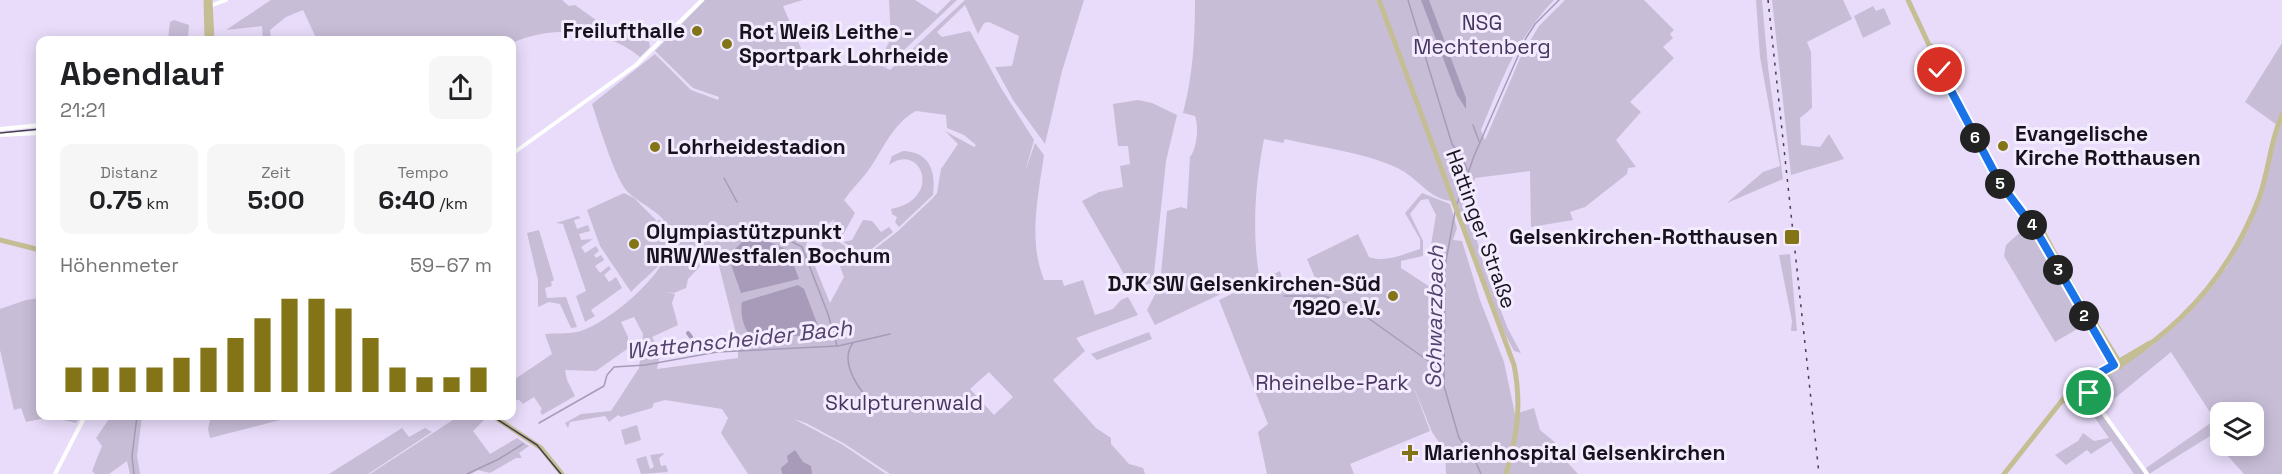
<!DOCTYPE html>
<html lang="de">
<head>
<meta charset="utf-8">
<style>
	:root { --surface:#fff; --page:#f6f6f6; --text:#202124; --muted:#757577; --accent:#827417 }
	body { margin:0; font-family:"Space Grotesk",sans-serif; background:var(--page); color:var(--text); height:100vh; display:flex; flex-direction:column; font-size:22px; white-space:nowrap }
	* { box-sizing:border-box; margin:0 }
	p { font-size:20px; color:var(--muted) }
	.icon { flex:none; width:33px; height:33px; fill:none; stroke:currentColor; stroke-width:2; stroke-linecap:round; stroke-linejoin:round }
	.map { position:relative; flex:1; overflow:hidden }
	.side { position:absolute; left:36px; top:36px; width:480px; height:384px; display:flex; flex-direction:column; background:var(--surface); border-radius:12px; box-shadow:0 3px 15px #0003 }
	.side>* { flex:none }
	.buttons { position:absolute; left:2210px; top:402px; display:grid; gap:12px }
	.buttons a { display:grid; place-items:center; width:54px; height:54px; border-radius:12px; background:var(--surface); box-shadow:0 3px 15px #0003; font-size:30px }
	.pin { position:absolute; display:grid; place-items:center; width:51px; height:51px; color:#fff; margin:-26px; border:3px solid #fff; border-radius:50%; box-shadow:0 2px 6px #0007 }
	.km { position:absolute; width:30px; height:30px; margin:-15px; border-radius:50%; background:#222; color:#fff; font-size:16px; line-height:30px; text-align:center }
	.round { display:grid; place-items:center; flex:none; width:63px; height:63px; border-radius:12px; background:var(--page) }
	.head { display:flex; align-items:center; justify-content:space-between; height:102px; padding:0 24px }
	h1 { font-size:33px; font-weight:600; line-height:45px }
	.metrics { display:grid; grid-template-columns:repeat(3,1fr); gap:9px; height:102px; padding:6px 24px }
	.metrics div { display:grid; align-content:center; border-radius:12px; background:var(--page); text-align:center }
	.metrics b { font-size:26px; font-weight:600 }
	.metrics small { font-size:16px; font-weight:400 }
	.metrics p { font-size:16px }
	.chart { height:168px; padding:12px 24px }
	.chart p { display:flex; justify-content:space-between }
	.chart svg { width:100%; height:108px; margin-top:6px; stroke:var(--accent); stroke-width:6 }
	.map>svg:first-child { display:block }
	.green { fill:#c7bdd7; fill-rule:evenodd }
	.water { fill:#a79bb9 }
	.lines { fill:none; stroke-linecap:round; stroke-linejoin:round }
	.stream { stroke:#a79bb9; stroke-width:1.5 }
	.canal { stroke:#a79bb9; stroke-width:4 }
	.minor { stroke:#fff; stroke-width:4 }
	.major { stroke:#c5be95; stroke-width:5 }
	.tram { stroke:#443e4d; stroke-width:1.5 }
	.rail { stroke:#443e4d; stroke-width:1.5; stroke-dasharray:3 6; stroke-linecap:butt }
	.route-casing { stroke:#fff; stroke-width:12 }
	.route { stroke:#1a73e8; stroke-width:8 }
	.poi-dot { fill:#827417; stroke:#f3ebfe; stroke-width:2 }
	.labels { text-anchor:middle; stroke-width:6; stroke-linejoin:round; paint-order:stroke }
	.park-label { font-size:21px; fill:#48345f; stroke:#f3ebfe }
	.poi-label { font-size:21px; font-weight:bold; fill:#17121d; stroke:#f3ebfe; text-anchor:start }
	.street-label { font-size:21px; fill:#17121d; stroke:#f3ebfe }
	.water-label { font-size:22px; font-style:italic; fill:#53406c; stroke:#f3ebfe }
</style>
</head>
<body>
<div class="map">
<svg width="2282" height="474" viewBox="0 0 2282 474">
	<rect width="100%" height="100%" fill="#e8dcfa"/>
	<path class="green" d="M 271,0 L 562,0 L 569,6 L 575,5 L 603,25 L 620,25 L 649,42 L 650,47 L 640,57 C 605,28 553,25 512,43 L 512,40 L 317,40 L 303,10 L 286,17 L 270,30 L 271,40 L 263,40 L 262,26 L 226,30 Z
		M 705,0 L 803,0 L 783,6 L 809,67 L 876,63 L 890,70 L 965,0 L 1084,0 L 1062,71 L 1045,144 L 1013,100 L 995,67 L 1012,66 L 1019,36 L 989,22 L 984,23 L 978,34 L 965,5 L 937,32 L 942,37 L 970,31 L 1001,88 L 1034,140 L 1025,172 L 1035,143 L 1044,155 C 1038,197 1028,240 1044,280 L 1062,280 L 1064,286 L 1083,280 L 1095,315 L 1113,309 L 1121,300 L 1128,297 L 1138,315 L 1076,338 L 1085,351 L 1053,380 L 1096,428 L 1111,438 L 1111,444 L 1129,464 L 1143,468 L 1145,474 L 890,474 L 845,444 L 806,423 L 794,419 L 843,445 L 886,474 L 748,474 L 721,433 L 728,418 L 722,409 L 665,400 L 654,403 L 652,408 L 621,417 L 618,415 L 609,422 L 605,416 L 570,422 L 568,428 L 565,423 L 581,414 L 611,411 L 639,368 L 643,334 L 634,317 L 621,322 L 628,337 L 627,349 L 596,371 L 565,370 L 567,380 L 575,396 L 542,415 L 540,411 L 542,409 L 534,397 L 523,404 L 519,400 L 512,400 L 512,378 L 515,379 L 552,354 L 545,334 C 555,333 567,334 577,332 C 606,326 677,267 671,234 C 666,212 639,205 626,190 C 614,175 599,125 592,104 L 655,54 L 691,90 L 718,100 L 719,97 L 693,88 L 655,51 ZM 916,111 L 946,115 L 947,128 L 964,135 L 976,145 L 974,147 L 945,131 L 958,144 L 941,169 L 937,193 L 933,198 L 897,232 L 863,258 L 839,242 L 855,213 L 844,200 C 852,189 861,180 868,171 C 883,150 892,124 916,111 ZM 835,219 L 821,245 L 838,261 L 844,277 L 830,303 L 806,244 L 815,233 ZM 715,250 L 738,341 L 738,358 L 657,369 L 661,352 L 652,337 L 678,325 L 672,303 L 675,294 L 665,292 L 674,293 L 686,288 L 688,279 ZM 989,372 L 1013,397 L 994,415 L 970,389 Z
		M 889,0 L 915,0 L 937,14 L 951,0 L 957,0 L 886,67 L 878,62 L 891,39 Z
		M 1195,0 L 1377,0 L 1452,201 C 1431,200 1418,179 1401,170 C 1373,154 1318,147 1285,139 L 1283,143 L 1264,139 C 1255,185 1252,229 1259,276 L 1155,325 L 1147,310 L 1160,285 L 1167,211 L 1181,207 L 1187,209 L 1190,157 C 1197,148 1199,127 1195,116 L 1183,113 C 1193,75 1195,39 1195,0 Z
		M 1380,0 L 1554,0 C 1515,41 1502,79 1481,130 L 1485,140 L 1521,56 L 1539,26 L 1565,0 L 1644,0 L 1674,30 L 1670,34 L 1673,38 L 1663,47 L 1674,58 L 1630,102 L 1641,112 L 1616,140 L 1636,167 L 1628,168 L 1627,174 L 1585,207 L 1570,212 L 1573,220 L 1531,227 L 1530,171 L 1475,178 L 1469,211 L 1485,270 L 1508,329 L 1521,353 L 1514,351 L 1504,332 Z
		M 1756,0 L 1762,0 L 1768,67 L 1783,179 L 1727,203 L 1763,172 L 1780,166 L 1760,57 Z
		M 1772,0 L 1843,0 L 1852,19 L 1807,42 L 1811,52 L 1812,108 L 1800,118 L 1801,145 L 1820,147 L 1829,134 L 1844,159 L 1791,175 Z
		M 1873,6 L 1876,11 L 1884,8 L 1891,24 L 1863,38 L 1854,16 Z
		M 174,20 L 189,25 L 188,38 L 168,40 L 170,22 Z
		M 2282,43 L 2282,474 L 2244,474 L 2210,436 L 2149,474 L 2146,468 L 2215,420 L 2171,352 L 2103,408 L 2091,385 L 2154,344 L 2227,267 L 2260,197 L 2277,125 L 2245,102 ZM 2220,412 L 2253,412 L 2253,446 L 2220,446 Z
		M 1138,100 L 1152,103 L 1177,115 L 1166,161 L 1153,283 L 1132,288 L 1082,201 L 1099,192 L 1123,187 L 1120,166 L 1130,164 L 1128,146 L 1118,146 L 1113,104 Z
		M 903,151 C 930,152 936,171 933,195 L 899,227 L 895,222 L 897,217 L 892,214 L 891,209 C 944,199 921,141 889,165 L 892,156 Z
		M 624,193 L 634,198 L 658,222 L 659,219 C 686,252 653,269 631,292 L 600,246 L 587,210 Z
		M 1422,193 L 1450,204 L 1457,228 L 1453,240 L 1462,241 L 1480,300 L 1504,362 L 1515,414 L 1534,408 L 1540,430 L 1569,454 L 1566,461 L 1578,474 L 1446,474 L 1445,451 L 1432,432 L 1412,383 L 1430,431 L 1350,464 L 1354,474 L 1267,474 L 1258,432 L 1268,424 L 1219,300 L 1280,271 L 1284,286 L 1318,285 L 1307,259 L 1358,234 L 1369,257 C 1387,263 1403,254 1420,249 L 1420,239 L 1405,213 ZM 1428,199 L 1436,215 L 1431,245 L 1435,252 L 1430,287 L 1401,268 L 1401,261 L 1423,256 L 1423,241 L 1410,214 L 1421,200 Z
		M 578,216 L 581,218 L 574,220 L 577,229 L 588,225 L 590,231 L 579,234 L 581,240 L 593,239 L 581,247 L 585,253 L 596,246 L 599,251 L 594,255 L 596,258 L 601,255 L 604,260 L 595,266 L 600,273 L 609,266 L 611,269 L 604,275 L 609,282 L 616,277 L 622,288 L 591,310 L 595,316 L 585,322 L 576,296 L 586,291 L 563,224 L 556,223 Z
		M 863,220 L 872,221 L 881,232 L 889,227 L 893,232 L 864,255 L 843,242 L 852,240 Z
		M 2027,226 L 2084,325 L 2055,342 L 2004,256 L 2006,245 Z
		M 539,230 L 554,280 L 551,282 L 552,286 L 545,288 L 547,298 L 566,297 L 577,327 L 571,328 L 560,304 L 549,302 L 538,307 L 538,280 L 527,233 Z
		M 1790,254 L 1797,331 L 1791,331 L 1792,321 L 1779,255 Z
		M 40,298 L 40,416 L 80,416 L 76,423 L 50,417 L 26,422 L 21,408 L 14,410 L 0,350 L 0,309 L 26,300 Z
		M 1149,332 L 1152,339 L 1097,360 L 1091,354 Z
		M 2085,389 L 2146,474 L 2134,474 L 2111,441 L 2091,454 L 2087,450 L 2066,465 L 2055,455 L 2078,441 L 2083,433 L 2094,441 L 2109,438 L 2083,401 L 2078,404 L 2070,397 Z
		M 111,416 L 142,416 L 137,456 L 140,474 L 130,474 L 127,461 L 109,474 L 95,474 L 92,471 L 102,446 L 96,438 Z
		M 211,416 L 296,416 L 210,438 L 208,429 Z
		M 459,416 L 486,418 L 473,431 L 490,454 L 517,438 L 529,446 L 519,453 L 522,458 L 516,458 L 490,473 L 478,470 L 471,474 L 370,474 Z
		M 637,425 L 641,440 L 625,445 L 621,430 Z
		M 402,428 L 409,437 L 425,428 L 432,432 L 368,474 L 329,474 Z
		M 665,453 L 659,458 L 661,466 L 666,465 L 668,472 L 641,474 L 636,459 L 646,456 L 650,469 L 654,467 L 650,455 Z"/>
	<path class="water" d="M 1421,0 L 1429,0 L 1466,98 L 1466,109 L 1457,95 Z
		M 749,238 L 762,239 L 788,250 L 799,279 L 741,293 L 728,256 L 744,240 Z
		M 798,285 L 804,289 L 820,331 L 818,335 L 753,337 C 743,330 740,313 742,302 Z
		M 795,450 L 803,462 L 811,466 L 812,474 L 782,474 L 781,468 L 788,462 L 787,456 Z"/>
	<g class="lines">
		<path class="stream" d="M 1408,0 L 1452,144 L 1463,159 L 1467,170
			M 1473,125 L 1479,141
			M 724,178 L 737,202
			M 1457,204 L 1474,156 L 1526,38 L 1535,24 L 1559,0
			M 1455,212 L 1445,266 L 1444,386 L 1459,438 L 1474,458 L 1481,474
			M 744,223 L 750,226 L 760,225 L 802,247 L 828,314 L 837,346
			M 1284,296 L 1324,296 L 1347,303 L 1441,370
			M 853,343 C 838,363 861,394 877,407
			M 539,423 L 604,386 L 607,375 L 614,367 L 645,365 L 717,352 L 838,346 L 890,334
			M 134,474 L 132,456 L 137,416
			M 467,474 L 499,459 L 523,444"/>
		<path class="canal" d="M 688,333 L 691,337"/>
		<path class="minor" d="M 210,6 L 226,0
			M 0,129 L 40,125
			M 0,135 L 40,133
			M 512,154 L 636,65 L 702,0
			M 2085,381 L 2085,388 L 2147,474
			M 2088,384 L 2099,403
			M 55,474 L 85,416"/>
		<path class="major" d="M 206,0 L 207,40
			M 210,0 L 212,40
			M 1379,0 L 1514,365 C 1522,405 1517,436 1506,474
			M 1908,0 L 1959,109 L 2000,183 L 2037,232 L 2114,365 L 2120,367
			M 1931,46 L 1976,134
			M 2015,200 L 2041,228 L 2073,287 L 2120,363
			M 0,240 L 40,250
			M 2063,401 C 2153,348 2220,301 2259,198 C 2269,171 2270,141 2282,115
			M 493,416 L 541,448 L 562,474
			M 2004,474 L 2064,398 L 2077,386 L 2150,343"/>
		<path class="tram" d="M 0,133 L 40,129
			M 492,416 L 537,445 L 561,474"/>
		<path class="rail" d="M 1768,0 L 1819,474"/>
	</g>
	<g class="lines">
		<defs>
			<path id="route" d="M 1940,70 L 2000,183 L 2037,232 L 2114,365 L 2085,381 L 2085,388 L 2089,393"/>
		</defs>
		<use href="#route" class="route-casing"/>
		<use href="#route" class="route"/>
	</g>
	<g class="poi-dot">
		<circle cx="697" cy="31" r="6"/>
		<circle cx="727" cy="44" r="6"/>
		<circle cx="2003" cy="146" r="6"/>
		<circle cx="655" cy="147" r="6"/>
		<rect x="1784" y="229" width="16" height="16" rx="3"/>
		<circle cx="634" cy="244" r="6"/>
		<circle cx="1393" cy="296" r="6"/>
		<path d="M1407 444h6v6h6v6h-6v6h-6v-6h-6v-6h6z"/>
	</g>
	<g class="labels">
		<g class="park-label">
			<text x="1482" y="30">NSG<tspan x="1482" dy="24">Mechtenberg</tspan></text>
			<text x="1332" y="390">Rheinelbe-Park</text>
			<text x="904" y="410">Skulpturenwald</text>
		</g>
		<g class="poi-label">
			<text x="685" y="38" text-anchor="end">Freilufthalle</text>
			<text x="739" y="39">Rot Weiß Leithe -<tspan x="739" dy="24">Sportpark Lohrheide</tspan></text>
			<text x="2015" y="141">Evangelische<tspan x="2015" dy="24">Kirche Rotthausen</tspan></text>
			<text x="667" y="154">Lohrheidestadion</text>
			<text x="646" y="239">Olympiastützpunkt<tspan x="646" dy="24">NRW/Westfalen Bochum</tspan></text>
			<text x="1778" y="244" text-anchor="end">Gelsenkirchen-Rotthausen</text>
			<text x="1381" y="291" text-anchor="end">DJK SW Gelsenkirchen-Süd<tspan x="1381" dy="24">1920 e.V.</tspan></text>
			<text x="1424" y="460">Marienhospital Gelsenkirchen</text>
		</g>
		<g class="street-label">
			<text transform="translate(1481 229) rotate(70)" y="7">Hattinger Straße</text>
		</g>
		<g class="water-label">
			<text transform="translate(1434 317) rotate(-89)" y="8">Schwarzbach</text>
			<text transform="translate(739 339) rotate(-6)" y="8">Wattenscheider Bach</text>
		</g>
	</g>
</svg>
<div class="buttons">
<a><svg class="icon" aria-label="layers" viewBox="0 0 24 24"><path d="M12 4l9 5-9 5-9-5zM3 14l9 5 9-5"/></svg></a>
</div>
<div class="pin" style="left:2089px;top:393px;background:#1e9e55"><svg class="icon" aria-label="arrive" viewBox="0 0 24 24"><path d="M6 21V4h12l-3 4 3 4H6"/></svg></div>
<div class="pin" style="left:1940px;top:70px;background:#d93025"><svg class="icon" aria-label="check" viewBox="0 0 24 24"><path d="M5 12l5 5 9-10"/></svg></div>
<b class="km" style="left:2084px;top:316px">2</b>
<b class="km" style="left:2058px;top:270px">3</b>
<b class="km" style="left:2032px;top:225px">4</b>
<b class="km" style="left:2000px;top:184px">5</b>
<b class="km" style="left:1975px;top:138px">6</b>
<section class="side">
<div class="head"><div><h1>Abendlauf</h1><p>21:21</p></div><a class="round"><svg class="icon" aria-label="share" viewBox="0 0 24 24"><path d="M12 15V3M7 8l5-5 5 5M5 13v7h14v-7"/></svg></a></div>
<div class="metrics">
<div><p>Distanz</p><b>0.75<small> km</small></b></div>
<div><p>Zeit</p><b>5:00</b></div>
<div><p>Tempo</p><b>6:40<small> /km</small></b></div>
</div>
<div class="chart"><p><span>Höhenmeter</span>59–67 m</p>
<svg viewBox="0 0 160 44" preserveAspectRatio="none"><path d="M5 44V34M15 44V34M25 44V34M35 44V34M45 44V30M55 44V26M65 44V22M75 44V14M85 44V6M95 44V6M105 44V10M115 44V22M125 44V34M135 44V38M145 44V38M155 44V34"/></svg>
</div>
</section>
</div>
</body>
</html>
